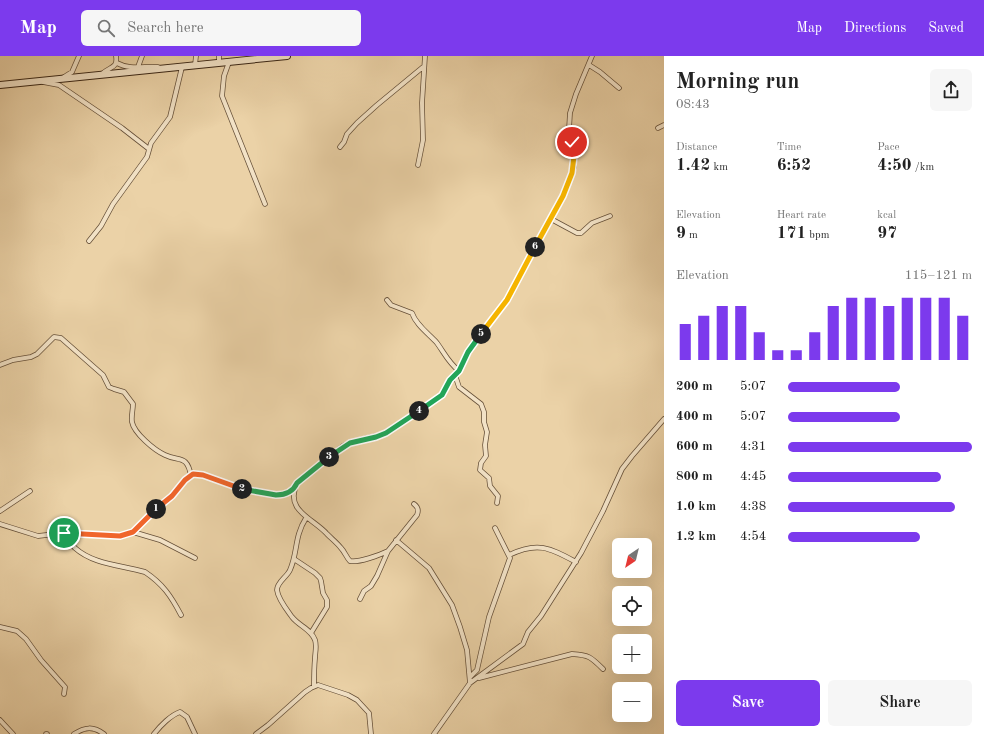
<!DOCTYPE html>
<html lang="en">
<head>
<meta charset="utf-8">
<style>
	:root { --surface:#fff; --page:#f6f6f6; --text:#222; --muted:#767676; --accent:#7c3aed }
	body { margin:0; font-family:"Old Standard TT",serif; background:var(--page); color:var(--text); height:100vh; display:flex; flex-direction:column; font-size:15px; white-space:nowrap }
	* { box-sizing:border-box; margin:0 }
	p { font-size:13px; color:var(--muted) }
	.icon { flex:none; width:22px; height:22px; fill:none; stroke:currentColor; stroke-width:2; stroke-linecap:round; stroke-linejoin:round }
	.map { position:relative; flex:1; overflow:hidden }
	.drawer { display:flex; flex-direction:column; background:var(--surface); width:320px }
	.drawer>* { flex:none }
	.needle { width:26px; rotate:215deg }
	.controls { position:absolute; left:612px; top:482px; display:grid; gap:8px }
	.controls a { display:grid; place-items:center; width:40px; height:40px; border-radius:6px; background:var(--surface); box-shadow:0 4px 16px #0002; font-size:20px }
	.pin { position:absolute; display:grid; place-items:center; width:34px; height:34px; color:#fff; margin:-17px; border:2px solid #fff; border-radius:50%; box-shadow:0 1px 4px #0007 }
	.km { position:absolute; width:20px; height:20px; margin:-10px; border-radius:50%; background:#222; color:#fff; font-size:11px; line-height:20px; text-align:center }
	.round { display:grid; place-items:center; flex:none; width:42px; height:42px; border-radius:6px; background:var(--page) }
	.overview { display:flex; align-items:center; justify-content:space-between; height:68px; padding:0 12px }
	h1 { font-size:22px; font-weight:700; line-height:30px }
	.stats { display:grid; grid-template-columns:repeat(3,1fr); gap:6px; height:68px; padding:4px 12px }
	.stats div { display:grid; align-content:center }
	.stats b { font-size:17px; font-weight:700 }
	.stats small { font-size:11px; font-weight:400 }
	.stats p { font-size:11px }
	.chart { height:112px; padding:8px 12px }
	.chart p { display:flex; justify-content:space-between }
	.chart svg { width:100%; height:72px; margin-top:4px; stroke:var(--accent); stroke-width:6 }
	.cta { display:flex; gap:8px; margin-top:auto; padding:8px 12px }
	.cta a { flex:1; height:46px; border-radius:6px; background:var(--accent); color:#fff; font-size:16px; font-weight:700; line-height:46px; text-align:center }
	.cta a+a { background:var(--page); color:var(--text) }
	ul { padding:0 12px; list-style:none; font-size:13px }
	li { display:grid; grid-template-columns:64px 48px 1fr; align-items:center; height:30px }
	li i { height:10px; border-radius:5px; background:var(--accent) }
	header { display:flex; align-items:center; gap:24px; box-sizing:border-box; height:56px; padding:0 20px; background:var(--accent); color:#fff }
	header strong { font-size:19px }
	nav { display:flex; gap:22px; margin-inline-start:auto; font-size:14px }
	.search { width:280px; height:36px; background:var(--page); display:flex; align-items:center; gap:10px; box-sizing:border-box; padding:0 14px; border-radius:6px; color:var(--muted); font-size:15px }
	main { display:flex; flex:1; min-height:0 }
	.map>svg:first-child { display:block }
	.lines { fill:none; stroke-linecap:round; stroke-linejoin:round }
	.minor-casing { stroke:#665039; stroke-width:5.5 }
	.secondary-casing { stroke:#392514; stroke-width:8 }
	.minor { stroke:#f2e2c6; stroke-width:4 }
	.secondary { stroke:#f2e2c6; stroke-width:6 }
	.split-1-casing { stroke:#fff; stroke-width:8 }
	.split-2-casing { stroke:#fff; stroke-width:8 }
	.split-3-casing { stroke:#fff; stroke-width:8 }
	.split-4-casing { stroke:#fff; stroke-width:8 }
	.split-5-casing { stroke:#fff; stroke-width:8 }
	.split-6-casing { stroke:#fff; stroke-width:8 }
	.split-7-casing { stroke:#fff; stroke-width:8 }
	.split-1 { stroke:#f0652b; stroke-width:5 }
	.split-2 { stroke:#f0652b; stroke-width:5 }
	.split-3 { stroke:#22a559; stroke-width:5 }
	.split-4 { stroke:#22a559; stroke-width:5 }
	.split-5 { stroke:#22a559; stroke-width:5 }
	.split-6 { stroke:#f5b400; stroke-width:5 }
	.split-7 { stroke:#f5b400; stroke-width:5 }
</style>
</head>
<body>
<header>
<strong>Map</strong>
<div class="search"><svg class="icon" aria-label="search" viewBox="0 0 24 24"><circle cx="10" cy="10" r="6"/><path d="M15 15l6 6"/></svg>Search here</div>
<nav><a>Map</a><a>Directions</a><a>Saved</a></nav>
</header>
<main>
<div class="map">
<svg width="664" height="678" viewBox="0 0 664 678">
	<rect width="100%" height="100%" fill="#ebd2a7"/>
	<filter id="stains"><feTurbulence type="fractalNoise" baseFrequency=".005" numOctaves="4"/><feColorMatrix values="0 0 0 0 .2 0 0 0 0 .09 0 0 0 0 .02 0 0 0 .5 -.17"/></filter>
	<radialGradient id="worn" r=".72"><stop offset=".6" stop-color="#630" stop-opacity="0"/><stop offset="1" stop-color="#630" stop-opacity=".3"/></radialGradient>
	<g class="lines">
		<defs>
			<path id="minor" d="M 229,6 L 224,20 L 222,40 L 265,148
				M 117,7 C 129,14 144,10 158,11
				M 219,7 L 219,0
				M 195,9 L 196,0
				M 589,9 L 600,16 L 619,32
				M 138,11 L 142,0
				M 102,18 C 110,10 118,13 116,0
				M 64,21 L 72,16 L 79,0
				M 43,26 L 59,29 L 122,72 L 149,93
				M 658,72 L 664,69
				M 340,91 L 344,86 L 347,78 L 357,67 L 377,49 L 423,11
				M 418,109 L 423,84 L 422,47 L 425,0
				M 551,163 L 577,177 L 581,177 L 592,167 L 610,160
				M 89,185 L 101,170 L 113,148 L 147,101 L 151,87 L 170,61 L 182,11
				M 387,244 L 391,249 L 412,257 C 416,269 429,278 437,287 C 445,298 448,306 459,315
				M 0,309 L 13,304 L 31,301 L 37,298 L 54,281 L 61,282 L 103,319 L 109,331 L 114,333 L 124,336 L 133,348 C 133,354 131,360 132,366 C 134,377 154,394 165,399 C 179,406 187,398 191,420
				M 455,319 L 459,331 L 481,348 L 484,356 L 484,366 L 487,376 L 485,389 L 486,400 L 481,407 L 480,414 L 489,422 L 490,430 L 498,440 L 497,447
				M 0,455 L 30,435
				M 306,462 C 294,481 298,496 290,514 C 287,521 277,526 277,534 C 278,543 287,554 292,561 C 299,570 311,573 315,584 C 317,590 315,597 315,602 C 314,612 314,621 314,630
				M 0,468 L 38,480 L 64,477 L 120,480 L 133,476 L 160,484 L 195,502
				M 133,476 C 145,463 158,453 171,441 C 178,433 184,424 193,418 L 203,419 L 238,432 L 276,439 L 282,439 L 294,433
				M 64,477 C 68,481 71,488 75,492 C 94,509 122,509 145,516 C 163,528 171,540 181,559
				M 396,484 L 429,512 L 452,549 L 460,571 L 467,594 L 470,627
				M 388,495 C 380,499 358,507 350,505 C 346,501 345,496 341,492 C 337,487 332,483 327,478 C 313,462 284,455 297,427 L 343,390 C 356,383 372,382 386,377 L 442,339 L 450,325 L 459,315 L 472,290 L 507,244 L 563,140 L 574,111 L 574,100 L 569,73 L 570,57 L 576,38 L 592,0
				M 509,499 C 538,485 550,492 576,506
				M 294,503 L 315,517 L 320,522 L 321,525 L 323,537 L 327,544 L 327,551 L 311,577
				M 360,543 L 364,535 L 371,530 L 377,520 L 388,495 L 417,459 C 419,454 418,451 414,448
				M 0,571 L 17,575 L 26,583 L 41,604 L 65,631 L 64,638
				M 470,621 L 477,614 L 489,561 L 510,502 L 495,472
				M 479,622 L 572,598 C 589,599 591,601 603,613
				M 0,664 L 13,678
				M 46,678 L 47,678
				M 74,678 C 85,671 93,670 104,678
				M 154,678 C 160,670 171,659 180,656 L 187,661 L 195,678
				M 256,678 L 268,669 L 305,636 L 311,632 L 318,629 L 348,639 L 357,644 L 369,657 L 371,678
				M 434,678 L 470,627 L 523,588 L 528,576 L 541,560 L 581,497 L 603,455 L 622,413 L 632,400 L 664,363"/>
			<path id="secondary" d="M 0,29 L 287,0"/>
		</defs>
		<use href="#minor" class="minor-casing"/>
		<use href="#secondary" class="secondary-casing"/>
		<use href="#minor" class="minor"/>
		<use href="#secondary" class="secondary"/>
	</g>
	<g class="lines">
		<defs>
			<path id="split-1" d="M 64,477 L 120,480 L 133,476 L 156,453"/>
			<path id="split-2" d="M 156,453 L 172,440 L 185,424 L 193,418 L 203,419 L 242,433"/>
			<path id="split-3" d="M 242,433 L 276,439 C 286,439 293,436 297,427 L 329,401"/>
			<path id="split-4" d="M 329,401 L 350,387 L 376,381 L 386,377 L 419,355"/>
			<path id="split-5" d="M 419,355 L 442,339 L 450,324 L 459,315 L 468,296 L 481,278"/>
			<path id="split-6" d="M 481,278 L 507,244 L 535,191"/>
			<path id="split-7" d="M 535,191 L 563,140 L 572,117 L 574,100 L 572,86"/>
		</defs>
		<use href="#split-1" class="split-1-casing"/>
		<use href="#split-2" class="split-2-casing"/>
		<use href="#split-3" class="split-3-casing"/>
		<use href="#split-4" class="split-4-casing"/>
		<use href="#split-5" class="split-5-casing"/>
		<use href="#split-6" class="split-6-casing"/>
		<use href="#split-7" class="split-7-casing"/>
		<use href="#split-1" class="split-1"/>
		<use href="#split-2" class="split-2"/>
		<use href="#split-3" class="split-3"/>
		<use href="#split-4" class="split-4"/>
		<use href="#split-5" class="split-5"/>
		<use href="#split-6" class="split-6"/>
		<use href="#split-7" class="split-7"/>
	</g>
	<rect width="100%" height="100%" filter="url(#stains)"/>
	<rect width="100%" height="100%" fill="url(#worn)"/>
</svg>
<div class="controls">
<a><svg class="needle" viewBox="-14 -14 28 28"><path d="M0-13l5 13h-10z" fill="#e53935"/><path d="M0 13l5-13h-10z" fill="#767676"/></svg></a>
<a><svg class="icon" aria-label="locate" viewBox="0 0 24 24"><circle cx="12" cy="12" r="6"/><path d="M12 2v4M12 18v4M2 12h4M18 12h4"/></svg></a>
<a>+</a>
<a>−</a>
</div>
<div class="pin" style="left:64px;top:477px;background:#1e9e55"><svg class="icon" aria-label="arrive" viewBox="0 0 24 24"><path d="M6 21V4h12l-3 4 3 4H6"/></svg></div>
<div class="pin" style="left:572px;top:86px;background:#d93025"><svg class="icon" aria-label="check" viewBox="0 0 24 24"><path d="M5 12l5 5 9-10"/></svg></div>
<b class="km" style="left:156px;top:453px">1</b>
<b class="km" style="left:242px;top:433px">2</b>
<b class="km" style="left:329px;top:401px">3</b>
<b class="km" style="left:419px;top:355px">4</b>
<b class="km" style="left:481px;top:278px">5</b>
<b class="km" style="left:535px;top:191px">6</b>
</div>
<section class="drawer">
<div class="overview"><div><h1>Morning run</h1><p>08:43</p></div><a class="round"><svg class="icon" aria-label="share" viewBox="0 0 24 24"><path d="M12 15V3M7 8l5-5 5 5M5 13v7h14v-7"/></svg></a></div>
<div class="stats">
<div><p>Distance</p><b>1.42<small> km</small></b></div>
<div><p>Time</p><b>6:52</b></div>
<div><p>Pace</p><b>4:50<small> /km</small></b></div>
</div>
<div class="stats">
<div><p>Elevation</p><b>9<small> m</small></b></div>
<div><p>Heart rate</p><b>171<small> bpm</small></b></div>
<div><p>kcal</p><b>97</b></div>
</div>
<div class="chart"><p><span>Elevation</span>115–121 m</p>
<svg viewBox="0 0 160 44" preserveAspectRatio="none"><path d="M5 44V22M15 44V17M25 44V11M35 44V11M45 44V27M55 44V38M65 44V38M75 44V27M85 44V11M95 44V6M105 44V6M115 44V11M125 44V6M135 44V6M145 44V6M155 44V17"/></svg>
</div>
<ul>
<li><b>200 m</b>5:07<i style="width:61%"></i></li>
<li><b>400 m</b>5:07<i style="width:61%"></i></li>
<li><b>600 m</b>4:31<i style="width:100%"></i></li>
<li><b>800 m</b>4:45<i style="width:83%"></i></li>
<li><b>1.0 km</b>4:38<i style="width:91%"></i></li>
<li><b>1.2 km</b>4:54<i style="width:72%"></i></li>
</ul>
<div class="cta"><a>Save</a><a>Share</a></div>
</section>
</main>
</body>
</html>
